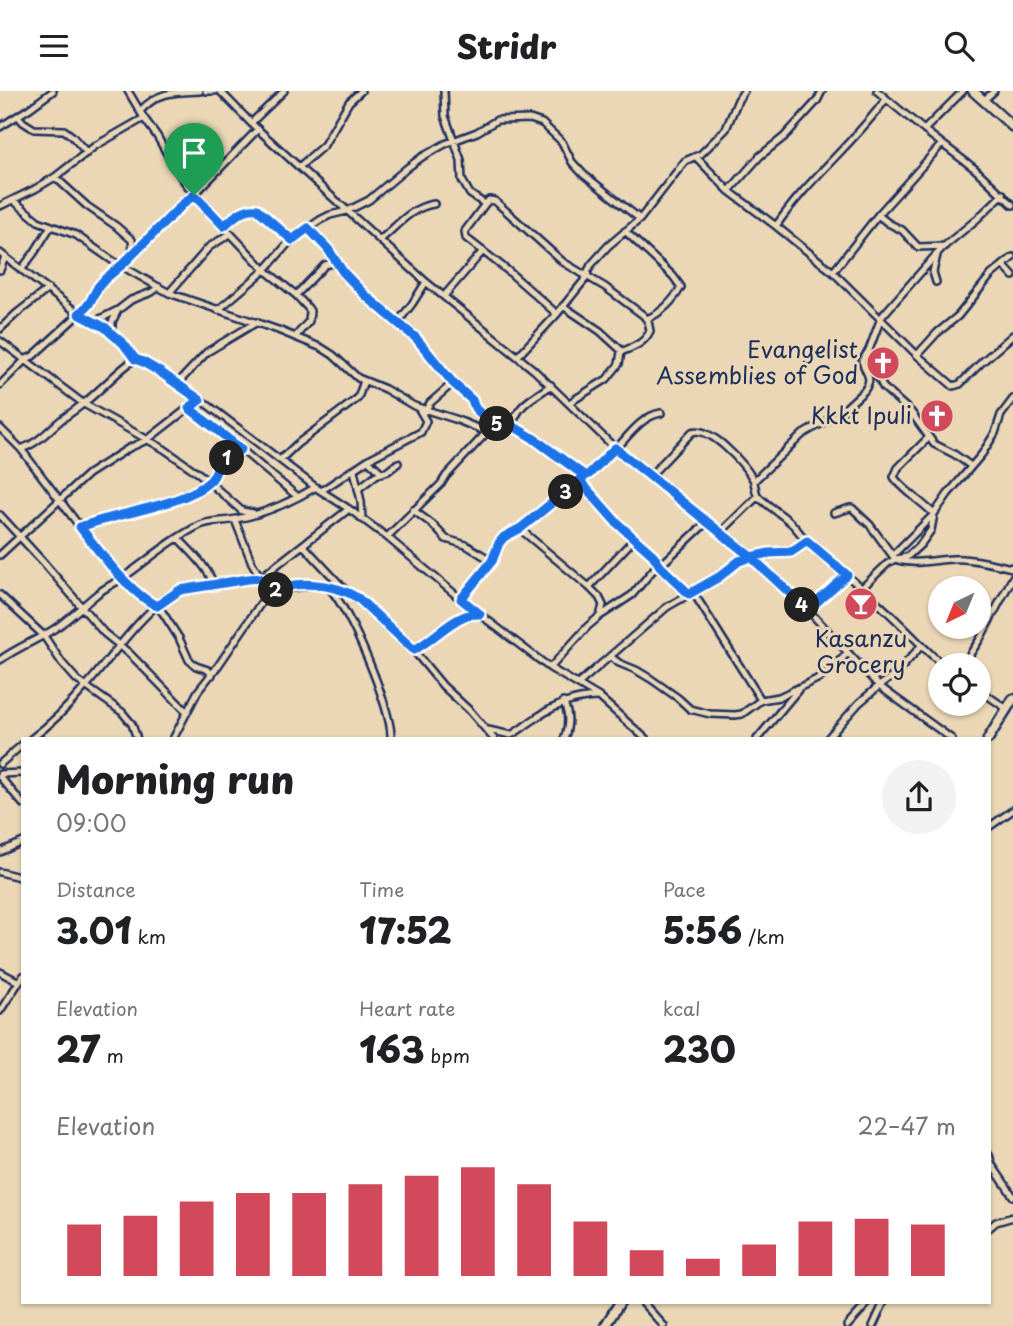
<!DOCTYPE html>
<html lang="en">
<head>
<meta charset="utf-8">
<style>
	:root { --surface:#fff; --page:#f2f2f2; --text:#202124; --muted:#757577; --accent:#d1495b }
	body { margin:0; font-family:"Playpen Sans",sans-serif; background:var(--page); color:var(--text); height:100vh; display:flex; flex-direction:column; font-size:26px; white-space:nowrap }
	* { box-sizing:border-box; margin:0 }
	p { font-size:23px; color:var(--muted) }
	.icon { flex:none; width:38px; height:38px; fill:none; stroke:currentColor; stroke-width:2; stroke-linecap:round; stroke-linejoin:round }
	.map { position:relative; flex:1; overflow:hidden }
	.panel { position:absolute; left:21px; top:646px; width:970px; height:567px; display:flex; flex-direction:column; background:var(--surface); border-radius:0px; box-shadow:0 2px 5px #0004 }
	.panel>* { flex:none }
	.needle { width:46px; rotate:223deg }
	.buttons { position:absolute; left:928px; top:485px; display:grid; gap:14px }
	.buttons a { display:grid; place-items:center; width:63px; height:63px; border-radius:50%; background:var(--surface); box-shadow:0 2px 5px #0004; font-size:35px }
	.pin { position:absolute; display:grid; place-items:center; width:60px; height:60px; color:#fff; margin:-72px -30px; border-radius:50% 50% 50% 0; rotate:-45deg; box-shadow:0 0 7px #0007 }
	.pin .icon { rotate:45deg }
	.km { position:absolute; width:35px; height:35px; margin:-18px; border-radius:50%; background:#222; color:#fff; font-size:19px; line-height:35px; text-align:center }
	.round { display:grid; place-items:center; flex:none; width:74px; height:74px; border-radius:37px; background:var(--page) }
	.headline { display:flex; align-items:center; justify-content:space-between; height:119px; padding:0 35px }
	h1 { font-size:38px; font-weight:800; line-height:52px }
	.metrics { display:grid; grid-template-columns:repeat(3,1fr); gap:10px; height:119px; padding:7px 35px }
	.metrics div { display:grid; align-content:center }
	.metrics b { font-size:35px; font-weight:800 }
	.metrics small { font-size:19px; font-weight:400 }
	.metrics p { font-size:19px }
	.chart { height:196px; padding:14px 35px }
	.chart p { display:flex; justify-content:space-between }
	.chart svg { width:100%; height:126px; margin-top:7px; stroke:var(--accent); stroke-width:6 }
	header { display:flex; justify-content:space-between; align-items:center; height:91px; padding:0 35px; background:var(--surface); font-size:32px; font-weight:800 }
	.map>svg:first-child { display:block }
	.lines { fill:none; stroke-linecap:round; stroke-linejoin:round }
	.street-casing { stroke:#1b2f5e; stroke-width:10 }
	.secondary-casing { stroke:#1b2f5e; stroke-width:13 }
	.street { stroke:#ebd7b5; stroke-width:5 }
	.secondary { stroke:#ebd7b5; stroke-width:8 }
	.route-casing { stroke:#fff; stroke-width:14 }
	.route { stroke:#1a73e8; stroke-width:9 }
	.labels { text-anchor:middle; stroke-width:6; stroke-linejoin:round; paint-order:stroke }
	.poi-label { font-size:23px; fill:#1b2f5e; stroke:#ebd7b5; text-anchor:end }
</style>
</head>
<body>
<header><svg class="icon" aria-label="menu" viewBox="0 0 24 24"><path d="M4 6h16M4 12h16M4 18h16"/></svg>Stridr<svg class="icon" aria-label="search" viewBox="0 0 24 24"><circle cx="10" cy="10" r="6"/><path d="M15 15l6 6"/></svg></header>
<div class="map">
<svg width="1013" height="1235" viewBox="0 0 1013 1235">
	<rect width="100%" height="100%" fill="#ebd7b5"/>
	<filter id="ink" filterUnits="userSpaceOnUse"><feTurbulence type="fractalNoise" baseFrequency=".0143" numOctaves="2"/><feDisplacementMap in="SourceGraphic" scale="14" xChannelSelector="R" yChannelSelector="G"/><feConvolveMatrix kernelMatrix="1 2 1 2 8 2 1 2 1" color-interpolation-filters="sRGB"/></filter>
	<g filter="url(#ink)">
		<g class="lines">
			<defs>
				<path id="street" d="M 128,0 L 144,27 L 157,45 L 175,77 L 194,104 L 265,179 L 296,204 L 308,217 L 310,220 L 309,230 L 295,246
					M 206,0 L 215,0
					M 220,0 L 251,32 L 299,76 L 426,191 L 534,279 L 615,357 L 751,465 L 808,519 L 879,595 L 952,648
					M 444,0 L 445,25 L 461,69 L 462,89 L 470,103 L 485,113 L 489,109 L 495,110 L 563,171 L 605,196 L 643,224 L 648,230 L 650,240 C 644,253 633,256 621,261 L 619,273 L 607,288 L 569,312
					M 877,0 L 924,39 L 975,78 L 1013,114
					M 983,10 L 994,0
					M 140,20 C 159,0 174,1 200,0
					M 18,25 L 23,31 L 34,38 L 64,39 L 72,45 L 87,62
					M 251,32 L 284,0
					M 0,36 L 30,17 L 53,0
					M 924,39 L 963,0
					M 696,66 L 729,100 L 776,135 L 833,181 L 917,264 L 953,295 L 960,293 L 982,271 L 1013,244
					M 299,76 L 324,54 L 349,11 L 361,0
					M 55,86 L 87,115 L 116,135 L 132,149 L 133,163
					M 729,100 L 760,65 L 784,46 L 817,10 L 822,0
					M 13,109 L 38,130 L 76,144 L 113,170 L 169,202 L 278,239 L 322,257 L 333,264 L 358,287 L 385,298 L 414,315 L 455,328 L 487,341 L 508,333 L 539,350 L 585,385
					M 485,113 L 465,140 L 466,147 L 507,179 L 557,223
					M 0,115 L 35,98 L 55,86 L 95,55 L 144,27
					M 878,124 L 888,132 L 902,139 L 918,156 L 945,155
					M 224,135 C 233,127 244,116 257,119 L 291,149
					M 776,135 C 808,88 853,53 886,8
					M 308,137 L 324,154 L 343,181 L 366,205 L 416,247 L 453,292 L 472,309 L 478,320 L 496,333 L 503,333
					M 625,140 L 673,185 L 681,196 C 674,209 661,223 646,228
					M 380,149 C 397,135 411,116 434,113
					M 0,162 L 79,223 L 106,237 L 123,252 L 135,268 L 143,271 L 160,281 L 200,308 L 318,398 L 349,418 L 387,446 L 469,515 L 550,577 L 599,606 L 646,648
					M 1003,174 L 1013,185
					M 0,179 L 5,166
					M 21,179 L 34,162 L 51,135
					M 833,181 L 878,124 L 942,53
					M 936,191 L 933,181 L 937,164
					M 169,202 L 209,156 L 230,143
					M 296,204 L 325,174 L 336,171
					M 444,205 L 483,160
					M 563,215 L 600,240 L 622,260
					M 218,219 L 265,179 L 291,149 L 320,129 L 330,124 L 347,120 L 369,109 L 407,77 L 422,66 L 445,53 L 477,41 L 497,29 L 530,28 L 542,32 L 562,51 L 572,71 L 583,83 L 640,128
					M 94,231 L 118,219 L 131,209 L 152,201 L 159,196
					M 398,231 L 412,213 L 426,191
					M 0,238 L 16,223 L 48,198
					M 112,243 L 112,231 L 118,219
					M 0,250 L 84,313 L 164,358 L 201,384 L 242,420 L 253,422
					M 869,259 L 871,272 L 883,296 L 911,321 L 934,353 L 954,363 L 971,375
					M 917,264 L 937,242 L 958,225 L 991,184 L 1013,166
					M 518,265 L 557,223 L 587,186 L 588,180 L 591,174 L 608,155 L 640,128 L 685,70 L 701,63 L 726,38 L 738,9 L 744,0
					M 177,293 L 207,261 L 257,231
					M 0,294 L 26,268 L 33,265 L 79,223 L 89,213 L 98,196 L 105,188 L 123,173 L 184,112 L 194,104 L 258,38
					M 189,317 L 218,339 L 298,406
					M 425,320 L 430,312 L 453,292
					M 512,335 C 520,310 532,309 551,294
					M 0,337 L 21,358 L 96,457 L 132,497 L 149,512 L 157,515 L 163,522 L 179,547 L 189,569 L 196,575 L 208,579 L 212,584
					M 21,358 C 37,353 48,340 61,329 C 69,323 77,318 84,312 C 102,298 116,281 135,268
					M 616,358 C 629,344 642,325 661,322
					M 280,369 L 297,353 L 358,307 L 364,290
					M 368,369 L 382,382
					M 354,379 L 361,410 L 362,428
					M 650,385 L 692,341 C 711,335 744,373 753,388 C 755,393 755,399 757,404 C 762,411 783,424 790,431 C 797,437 801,445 808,451 C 837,476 866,500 893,526 C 910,542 925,559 943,574
					M 580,390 L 617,432 L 653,464 L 666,481 L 689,503
					M 754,390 L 803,343 L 840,322 L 864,300 C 874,286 866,284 862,270 L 869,259 L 881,227 L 884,223 L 942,157 L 977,128 L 1003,103
					M 358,398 L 376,384 L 388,380 L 398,372
					M 321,400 L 369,368 L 421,341 L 426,330 L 419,318
					M 413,419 L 432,433 L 446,448 L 466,454 L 492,470
					M 834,422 L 850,417 L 852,417 L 870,434 L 895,468 C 917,476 941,466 963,468 C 980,469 997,474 1013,477
					M 0,424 L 44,472 L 104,542 L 129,562 L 187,621
					M 235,429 L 252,472 L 270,502
					M 80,436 C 114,422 152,419 186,404 C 194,400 203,397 210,390 C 214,386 216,381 217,376 L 241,358
					M 520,438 L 589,496 L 599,506 L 603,514 L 600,525 L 588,535 L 550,577
					M 721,441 L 758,405
					M 387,446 L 441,393 L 446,385 L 487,341
					M 178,447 C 192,462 207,475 214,494
					M 303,454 L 346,500
					M 0,464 L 88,383 L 129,357 L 147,349 L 200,308
					M 893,464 L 934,423 C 923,412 901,397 894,386 L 898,377 L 928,347
					M 660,475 L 708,430
					M 328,496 C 349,515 392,619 391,646
					M 589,496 L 634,448
					M 862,497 L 887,473 L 895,468 L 907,466 L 921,453 L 931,439 L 934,423 L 948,403 L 982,363 L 995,342 L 1001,324 L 1013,308
					M 693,501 L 761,609
					M 0,504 L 44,545 L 62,572 L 77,589 L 122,621 L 132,633 L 137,648
					M 461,508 L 492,470 L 499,452 L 504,446 L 521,437 L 589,383 L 615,357
					M 808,519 L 847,484
					M 600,525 L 632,504 L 658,473
					M 414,560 C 431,550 451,529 468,524 C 472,523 476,523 479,523
					M 611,566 L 619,572 L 636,579 L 651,588 L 678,607 L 690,618 L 710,623 L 735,624 L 742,623 L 761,609 L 779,606 L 811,591 L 823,585 L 848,562
					M 0,569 C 19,555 41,548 60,534 C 73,524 85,513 97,503 C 106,496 115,492 124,486 C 149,468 172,448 200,434 C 211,429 224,431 236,428 C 265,423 291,411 316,396
					M 963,574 L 980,548 L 1013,486
					M 578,593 L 667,516 L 719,486 L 739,470 L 764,463 L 791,461 L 807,450
					M 978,598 L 1007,618
					M 563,611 C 570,623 569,635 564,648
					M 488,639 L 511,644 C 521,639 529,631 539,625 C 557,613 575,607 597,606
					M 31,648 C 51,633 70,614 86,595 C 110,569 151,506 186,497 L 260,487 L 349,418
					M 173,648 L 198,600 L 218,575 L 265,506 L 276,499 L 313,494 L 335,496 L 347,501 L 371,519 L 414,560 L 443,595 L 470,620 L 494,648
					M 757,648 L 798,599
					M 827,648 L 859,612 L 879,595 L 896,583 L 921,555
					M 0,673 L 23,653
					M 0,683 L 23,682
					M 0,686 L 23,713
					M 989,736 L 1013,719
					M 0,761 L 23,751
					M 0,781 L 23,787
					M 0,881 L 19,891
					M 0,920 L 23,885
					M 989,1064 L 992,1074 L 1013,1105
					M 989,1137 L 996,1131 L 1013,1126
					M 642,1211 L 664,1235
					M 847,1235 L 869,1211
					M 873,1235 L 884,1211"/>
				<path id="secondary" d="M 973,0 L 1013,36
					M 988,648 L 1013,608
					M 605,1235 L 620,1211"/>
			</defs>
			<use href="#street" class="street-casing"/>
			<use href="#secondary" class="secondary-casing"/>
			<use href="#street" class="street"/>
			<use href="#secondary" class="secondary"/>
		</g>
	</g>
	<g class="lines" filter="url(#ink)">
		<defs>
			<path id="route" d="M 194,104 L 184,112 L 123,173 L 105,188 L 98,196 L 89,213 L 79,223 L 106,237 L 112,243 L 123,252 L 135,268 L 143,271 L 160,281 L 200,309 L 189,317 L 241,358 L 217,376 C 216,381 214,386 210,390 C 184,415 115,422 80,436 C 99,460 129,502 157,515 L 180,499 L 248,488 L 260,487 L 270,502 C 296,488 333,492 358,507 L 414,559 C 430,551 452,528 468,524 C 472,523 476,523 480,523 L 461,508 L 492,470 L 499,452 L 504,446 L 521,437 L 585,385 L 589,383 L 615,357 L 751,466 L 769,462 L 791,461 L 807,450 L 847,484 L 808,519 L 751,466 L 739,470 L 719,486 L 689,503 L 660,475 L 653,464 L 617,432 L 580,390 L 585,385 L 533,347 L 508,332 L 496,333 L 481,323 L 475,317 L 472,309 L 453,292 L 416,247 L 366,205 L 343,181 L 328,158 L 308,137 L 292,149 L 257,118 C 244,116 233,127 224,135 L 194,104"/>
		</defs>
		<use href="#route" class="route-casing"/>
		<use href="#route" class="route"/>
	</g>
	<defs>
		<symbol id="church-disc" viewBox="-11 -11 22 22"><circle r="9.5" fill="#d1495b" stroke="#ebd7b5"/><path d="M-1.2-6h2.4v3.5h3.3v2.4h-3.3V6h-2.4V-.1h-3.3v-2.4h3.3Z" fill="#fff"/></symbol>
		<symbol id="bar-disc" viewBox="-11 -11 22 22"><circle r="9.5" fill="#d1495b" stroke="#ebd7b5"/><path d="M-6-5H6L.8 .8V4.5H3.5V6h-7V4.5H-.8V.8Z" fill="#fff"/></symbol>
	</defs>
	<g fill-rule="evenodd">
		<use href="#church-disc" x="864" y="253" width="38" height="38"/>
		<use href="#church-disc" x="918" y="306" width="38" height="38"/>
		<use href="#bar-disc" x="842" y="494" width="38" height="38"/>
	</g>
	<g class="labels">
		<g class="poi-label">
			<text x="858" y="267">Evangelist<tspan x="858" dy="26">Assemblies of God</tspan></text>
			<text x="912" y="333">Kkkt Ipuli</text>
			<text x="861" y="556" text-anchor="middle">Kasanzu<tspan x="861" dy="26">Grocery</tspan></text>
		</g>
	</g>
</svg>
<div class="buttons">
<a><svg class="needle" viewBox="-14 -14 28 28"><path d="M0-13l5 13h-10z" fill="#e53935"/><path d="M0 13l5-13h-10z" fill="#757577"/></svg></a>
<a><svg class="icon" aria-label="locate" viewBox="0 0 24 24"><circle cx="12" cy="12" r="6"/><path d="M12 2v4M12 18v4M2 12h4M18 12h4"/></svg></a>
</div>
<div class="pin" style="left:194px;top:104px;background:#1e9e55"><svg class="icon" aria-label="arrive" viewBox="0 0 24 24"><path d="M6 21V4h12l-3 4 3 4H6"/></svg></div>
<b class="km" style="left:227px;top:367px">1</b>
<b class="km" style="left:276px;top:499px">2</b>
<b class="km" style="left:566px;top:401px">3</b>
<b class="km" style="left:802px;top:514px">4</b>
<b class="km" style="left:497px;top:333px">5</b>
<section class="panel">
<div class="headline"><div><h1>Morning run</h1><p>09:00</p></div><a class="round"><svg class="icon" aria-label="share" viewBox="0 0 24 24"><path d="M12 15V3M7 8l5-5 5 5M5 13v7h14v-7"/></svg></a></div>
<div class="metrics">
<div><p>Distance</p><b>3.01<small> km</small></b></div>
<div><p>Time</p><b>17:52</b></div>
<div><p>Pace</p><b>5:56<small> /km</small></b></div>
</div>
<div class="metrics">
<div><p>Elevation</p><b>27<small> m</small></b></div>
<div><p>Heart rate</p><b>163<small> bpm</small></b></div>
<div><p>kcal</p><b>230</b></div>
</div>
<div class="chart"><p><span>Elevation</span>22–47 m</p>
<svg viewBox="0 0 160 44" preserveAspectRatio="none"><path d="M5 44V26M15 44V23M25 44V18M35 44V15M45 44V15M55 44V12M65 44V9M75 44V6M85 44V12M95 44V25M105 44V35M115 44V38M125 44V33M135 44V25M145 44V24M155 44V26"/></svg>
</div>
</section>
</div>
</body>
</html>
